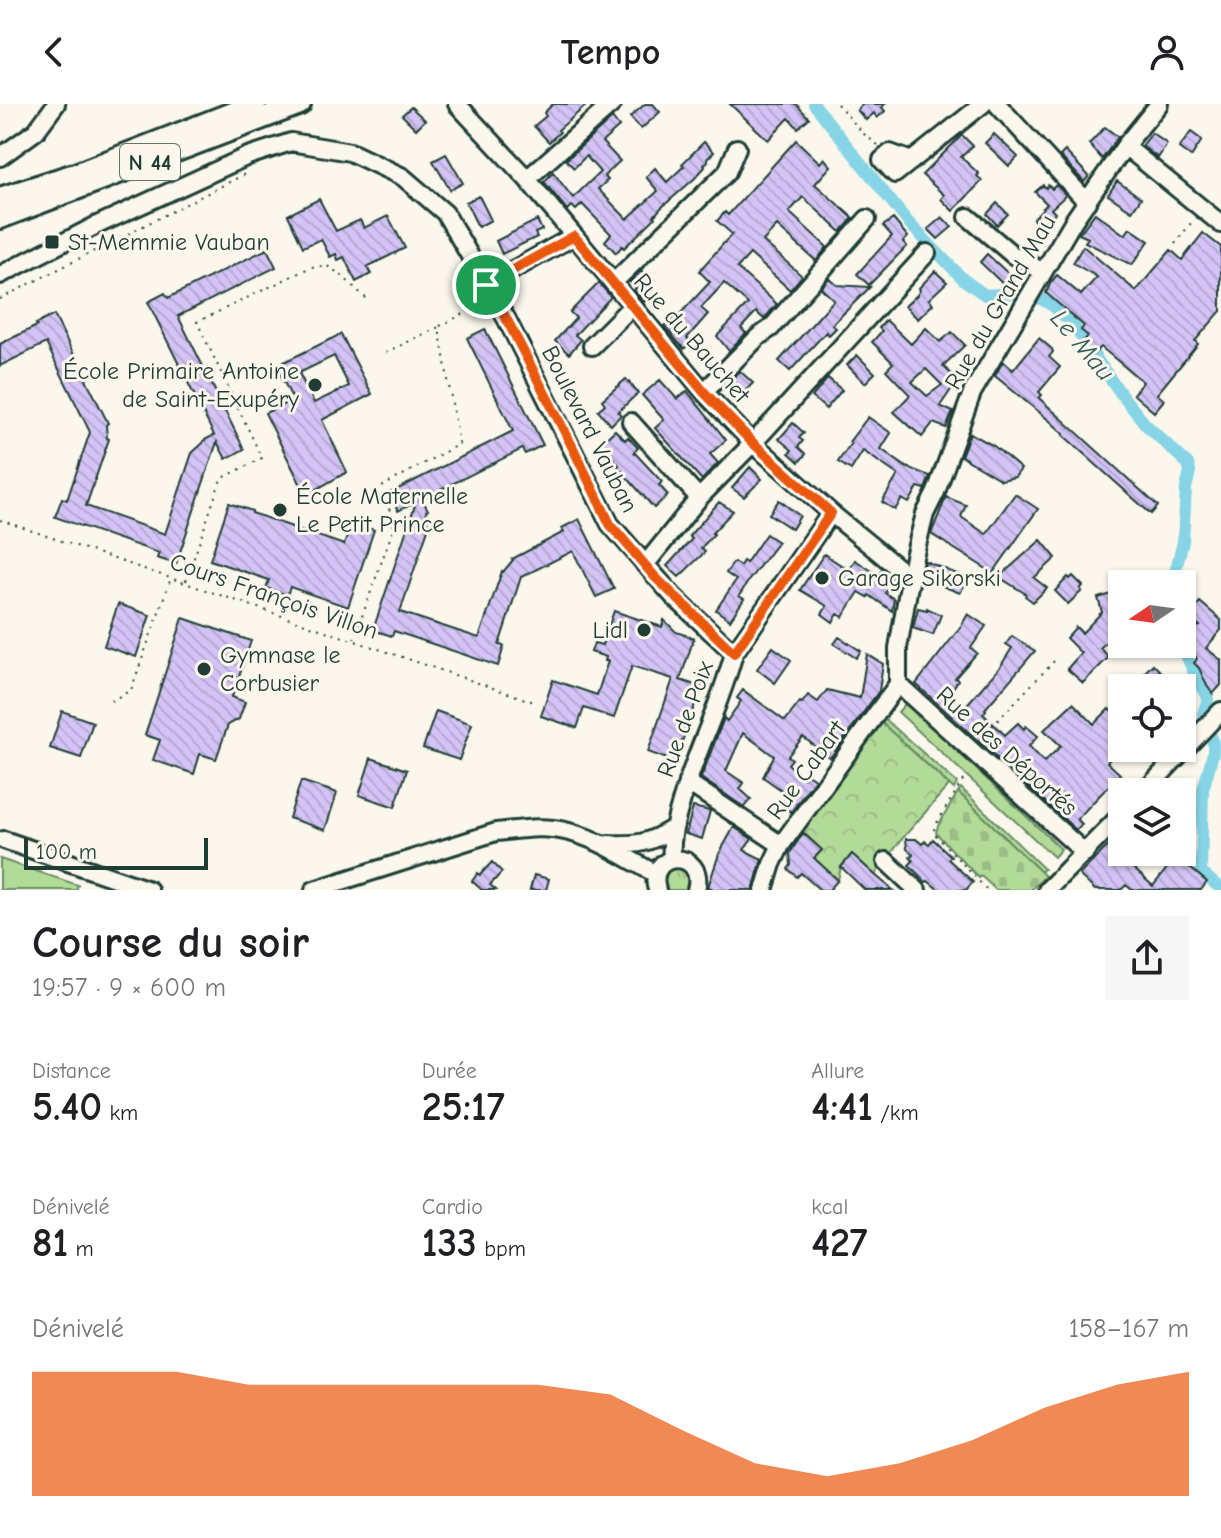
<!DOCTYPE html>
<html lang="fr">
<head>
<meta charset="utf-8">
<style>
	:root { --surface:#fff; --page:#f6f6f6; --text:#202124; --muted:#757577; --accent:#ea580c }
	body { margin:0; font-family:"Comic Neue",sans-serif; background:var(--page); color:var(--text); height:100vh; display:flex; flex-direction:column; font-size:30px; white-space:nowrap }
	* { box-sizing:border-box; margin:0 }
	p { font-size:26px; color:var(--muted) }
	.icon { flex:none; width:44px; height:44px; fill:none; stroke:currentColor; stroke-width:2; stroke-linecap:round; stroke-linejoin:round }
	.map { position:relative; height:786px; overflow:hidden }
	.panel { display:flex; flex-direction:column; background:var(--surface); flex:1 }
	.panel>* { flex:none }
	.needle { width:52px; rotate:257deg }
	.buttons { position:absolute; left:1108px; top:466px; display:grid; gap:16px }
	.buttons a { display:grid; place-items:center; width:88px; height:88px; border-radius:0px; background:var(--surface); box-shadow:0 2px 6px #0004; font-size:40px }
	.scale { position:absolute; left:24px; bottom:20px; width:184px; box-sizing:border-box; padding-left:8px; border:4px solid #1f3d34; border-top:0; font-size:22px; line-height:28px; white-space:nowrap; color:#1f3d34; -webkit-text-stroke:6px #fbf7ec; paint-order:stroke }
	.pin { position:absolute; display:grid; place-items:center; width:68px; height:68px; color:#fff; margin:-34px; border:4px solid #fff; border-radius:50%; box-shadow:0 2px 8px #0007 }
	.round { display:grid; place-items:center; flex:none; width:84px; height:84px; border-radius:0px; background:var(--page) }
	.summary { display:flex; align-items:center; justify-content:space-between; height:136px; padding:0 32px }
	h1 { font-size:44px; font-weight:800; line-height:60px }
	.stats { display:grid; grid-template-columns:repeat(3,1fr); gap:12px; height:136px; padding:8px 32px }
	.stats div { display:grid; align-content:center }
	.stats b { font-size:40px; font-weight:800 }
	.stats small { font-size:22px; font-weight:400 }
	.stats p { font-size:22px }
	.chart { height:224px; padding:16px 32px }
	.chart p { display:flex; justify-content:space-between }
	.chart svg { width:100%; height:144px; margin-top:8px; fill:var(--accent); opacity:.7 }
	header { display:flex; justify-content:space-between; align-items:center; height:104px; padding:0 32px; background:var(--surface); font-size:36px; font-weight:800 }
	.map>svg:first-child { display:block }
	.grass { fill:url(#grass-tufts); stroke:#688c66; stroke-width:2 }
	.cemetery { fill:url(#cemetery-stones); stroke:#688c66; stroke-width:2 }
	.park { fill:url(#park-crowns); stroke:#688c66; stroke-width:2 }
	.pitch { fill:#b2db98; stroke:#688c66; stroke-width:2 }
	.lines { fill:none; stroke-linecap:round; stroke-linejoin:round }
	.canal { stroke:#86d4e5; stroke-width:12 }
	.building { fill:url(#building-back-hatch); stroke:#1f3d34; stroke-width:2; fill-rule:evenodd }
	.minor-casing { stroke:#1f3d34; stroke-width:22 }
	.major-casing { stroke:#1f3d34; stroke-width:26 }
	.path { stroke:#1f3d34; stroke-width:2; stroke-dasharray:2 6; stroke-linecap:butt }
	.minor { stroke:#fbf7ec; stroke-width:16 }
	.major { stroke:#fbf7ec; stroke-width:20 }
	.route-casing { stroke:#fff; stroke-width:16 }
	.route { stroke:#ea580c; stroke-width:10 }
	.poi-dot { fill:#1f3d34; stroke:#fbf7ec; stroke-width:3 }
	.labels { text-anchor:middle; stroke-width:6; stroke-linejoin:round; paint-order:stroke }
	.shield { fill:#fbf7ec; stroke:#61756b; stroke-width:2 }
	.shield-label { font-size:22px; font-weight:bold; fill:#1f3d34 }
	.poi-label { font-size:24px; fill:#1f3d34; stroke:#fbf7ec; text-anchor:start }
	.street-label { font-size:24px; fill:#1f3d34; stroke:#fbf7ec }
	.water-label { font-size:26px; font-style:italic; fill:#345b57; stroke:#fbf7ec }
</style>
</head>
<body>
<header><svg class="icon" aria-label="back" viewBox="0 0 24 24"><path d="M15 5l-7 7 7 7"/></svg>Tempo<svg class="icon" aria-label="person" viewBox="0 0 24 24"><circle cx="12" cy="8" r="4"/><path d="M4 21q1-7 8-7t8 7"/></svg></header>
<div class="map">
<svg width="1221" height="786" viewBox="0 0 1221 786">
	<defs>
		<pattern id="grass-tufts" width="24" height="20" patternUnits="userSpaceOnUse" patternTransform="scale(2)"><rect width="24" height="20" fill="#b2db98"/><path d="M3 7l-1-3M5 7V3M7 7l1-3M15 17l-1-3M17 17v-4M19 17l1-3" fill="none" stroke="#99bd84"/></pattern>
		<pattern id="cemetery-stones" width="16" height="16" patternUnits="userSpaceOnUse" patternTransform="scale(2)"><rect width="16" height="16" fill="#b2db98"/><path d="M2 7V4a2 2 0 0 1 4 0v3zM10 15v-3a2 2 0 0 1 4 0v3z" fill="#99bd84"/></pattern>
		<pattern id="park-crowns" width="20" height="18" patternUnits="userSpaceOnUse" patternTransform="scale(2)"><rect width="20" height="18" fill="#b2db98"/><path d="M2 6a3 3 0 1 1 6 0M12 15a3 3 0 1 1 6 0" fill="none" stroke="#99bd84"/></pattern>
		<pattern id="building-back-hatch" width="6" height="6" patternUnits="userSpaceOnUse" patternTransform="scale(2)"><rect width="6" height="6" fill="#d3c4f5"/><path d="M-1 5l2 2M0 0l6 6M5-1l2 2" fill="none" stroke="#b5a9d3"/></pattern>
	</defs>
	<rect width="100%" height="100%" fill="#fbf7ec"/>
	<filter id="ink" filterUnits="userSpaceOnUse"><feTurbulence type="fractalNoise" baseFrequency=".0125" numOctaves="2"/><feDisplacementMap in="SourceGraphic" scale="16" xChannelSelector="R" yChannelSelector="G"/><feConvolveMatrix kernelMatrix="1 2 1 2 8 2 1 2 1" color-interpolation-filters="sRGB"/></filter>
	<g filter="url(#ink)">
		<path class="grass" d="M 906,599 L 1061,745 L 1054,753 L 898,608 Z
			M 885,615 L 957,679 L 954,685 L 882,619 Z
			M 961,684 L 1044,765 L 1041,768 L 958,688 Z
			M 677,761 L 689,768 L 690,782 L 687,786 L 666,786 L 663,781 L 665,767 Z"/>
		<path class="cemetery" d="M 958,688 L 1045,772 L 1031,786 L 996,786 L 981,772 L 979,774 L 936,729 L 938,722 Z"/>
		<path class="park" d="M 882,619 L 949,681 L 902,735 L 875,771 L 852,750 L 841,763 L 838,776 L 814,755 L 822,746 L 802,727 Z"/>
		<path class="pitch" d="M 0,755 L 78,781 L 76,786 L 0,786 Z"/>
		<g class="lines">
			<path class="canal" d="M 814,0 L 907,117 L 964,176 L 985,191 L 1015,189 L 1036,192 L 1054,203 L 1073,221 L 1121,290 L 1146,321 L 1188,360 L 1190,368 L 1186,384 L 1183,438 L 1172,480
				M 1181,540 L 1194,569 L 1208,595 L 1203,610 L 1213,637 L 1213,649 L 1203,686 L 1201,768 L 1221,785"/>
		</g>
		<path class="building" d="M 553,0 L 588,0 L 558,26 L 560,28 L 549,38 L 534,22 L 546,12 L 544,9 Z
			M 645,0 L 653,0 L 660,8 L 641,25 L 630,13 Z
			M 730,0 L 796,0 L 809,14 L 798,24 L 789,14 L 768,36 Z
			M 863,0 L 885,0 L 882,3 L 885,7 L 877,14 L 874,9 L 866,16 L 857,6 Z
			M 411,3 L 425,16 L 416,25 L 402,11 Z
			M 612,14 L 619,23 L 602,38 L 620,57 L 604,72 L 608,76 L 598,85 L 627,115 L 658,87 L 646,73 L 655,64 L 667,78 L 684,62 L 682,60 L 704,38 L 714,48 L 707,55 L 708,57 L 704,61 L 705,63 L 694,75 L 661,104 L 654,112 L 655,114 L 624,144 L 622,142 L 616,149 L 605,137 L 611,130 L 582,100 L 576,106 L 572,102 L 567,106 L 544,78 L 553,68 L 573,94 L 600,68 L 586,52 L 574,64 L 566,56 Z
			M 1105,23 L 1118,33 L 1102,55 L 1089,40 Z
			M 1191,28 L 1202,36 L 1191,53 L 1179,44 Z
			M 1152,29 L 1167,40 L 1158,54 L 1142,42 Z
			M 994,30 L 1018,53 L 1009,62 L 985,39 Z
			M 962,31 L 973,42 L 961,53 L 979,70 L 977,72 L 982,77 L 953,107 L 941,95 L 944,91 L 922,71 Z
			M 796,36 L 820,59 L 824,54 L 831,62 L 815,80 L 853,114 L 841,128 L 803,93 L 789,108 L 827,143 L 816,157 L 777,122 L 763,137 L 802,172 L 790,186 L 750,150 L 737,164 L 777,200 L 764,215 L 756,208 L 741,224 L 746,229 L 729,247 L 717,232 L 748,200 L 724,179 L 701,204 L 708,210 L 687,234 L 691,238 L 684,245 L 664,222 L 681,209 L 710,178 L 699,167 L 732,130 L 717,117 L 725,108 L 728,111 Z
			M 1065,47 L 1089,72 L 1084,78 L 1060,52 Z
			M 446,50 L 463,79 L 450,86 L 433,57 Z
			M 1117,77 L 1141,94 L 1132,107 L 1108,91 Z
			M 1043,81 L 1046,84 L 1048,81 L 1052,85 L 1056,81 L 1066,91 L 1051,105 L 1055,109 L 1041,123 L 1033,115 L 1047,100 L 1035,88 Z
			M 479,92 L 491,116 L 478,123 L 466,98 Z
			M 319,95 L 336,127 L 360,116 L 364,124 L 388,112 L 405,144 L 367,163 L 371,170 L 356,178 L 344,153 L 338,156 L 336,150 L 330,153 L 321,135 L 303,143 L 288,111 Z
			M 997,99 L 1008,110 L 997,121 L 987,110 Z
			M 1095,109 L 1125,131 L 1130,124 L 1149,137 L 1132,161 L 1085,138 L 1088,134 L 1079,130 Z
			M 942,113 L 952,123 L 938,135 L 928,125 Z
			M 893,115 L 908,133 L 903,138 L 907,142 L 869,181 L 857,170 L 892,132 L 883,122 Z
			M 537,116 L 542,126 L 535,129 L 537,133 L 502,150 L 496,137 Z
			M 1203,129 L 1221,143 L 1221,207 L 1195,237 L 1198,240 L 1157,290 L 1164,296 L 1154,308 L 1133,290 L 1143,278 L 1101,243 L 1088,255 L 1078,244 L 1088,232 L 1081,226 L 1084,222 L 1046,189 L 1051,178 L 1057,171 L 1081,191 L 1097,173 L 1073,159 L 1083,142 L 1136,187 L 1171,146 L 1182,156 Z
			M 267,145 L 276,163 L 178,212 L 244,345 L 226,355 L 217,338 L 176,460 L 157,454 L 159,449 L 55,413 L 62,394 L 67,396 L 90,328 L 46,239 L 0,262 L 0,240 L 37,222 L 36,220 L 54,211 L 108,319 L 106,321 L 107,334 L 109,335 L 86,402 L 165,430 L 192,349 L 203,339 L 203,337 L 214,331 L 148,198 L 165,189 L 168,194 Z
			M 987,150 L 1013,174 L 1005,182 L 980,158 Z
			M 641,167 L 652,178 L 649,181 L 655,188 L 644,198 L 634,186 L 636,184 L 630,178 Z
			M 935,167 L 947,178 L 929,195 L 933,200 L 918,215 L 905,202 L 917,191 L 920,186 L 919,184 Z
			M 829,174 L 837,181 L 870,183 L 832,221 L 836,224 L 829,231 L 826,228 L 790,267 L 779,257 L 834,196 L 821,184 Z
			M 599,179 L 611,193 L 575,231 L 581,236 L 569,250 L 555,237 L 576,214 L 570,208 Z
			M 886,216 L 911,240 L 926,224 L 940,238 L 952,228 L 965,241 L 943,262 L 954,273 L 963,268 L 940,302 L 953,308 L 946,324 L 933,319 L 922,333 L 894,308 L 910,291 L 886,266 L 893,259 L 872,238 L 882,227 L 879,224 ZM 926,265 L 942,281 L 927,292 L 912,278 Z
			M 485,225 L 543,341 L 525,350 L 522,345 L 422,395 L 428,406 L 426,407 L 428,425 L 400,508 L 479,534 L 502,467 L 503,468 L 513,456 L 512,455 L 564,428 L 562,424 L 579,415 L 614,485 L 596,493 L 573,447 L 521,473 L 499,541 L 504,542 L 498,562 L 394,527 L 392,532 L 373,526 L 416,398 L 398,407 L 390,389 L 513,327 L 467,234 Z
			M 341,230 L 372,290 L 322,316 L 347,368 L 306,391 L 265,309 L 293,296 L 276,262 ZM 334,252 L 349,282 L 314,299 L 299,269 Z
			M 1039,234 L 1052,245 L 1053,248 L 1049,253 L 1060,263 L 1039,288 L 1042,291 L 1039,294 L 1158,402 L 1151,410 L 1063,331 L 1064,330 L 1051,318 L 995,272 L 1003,257 L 1013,266 Z
			M 857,251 L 875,269 L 865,279 L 847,261 Z
			M 740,267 L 753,279 L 741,292 L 733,284 L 730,288 L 724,283 Z
			M 828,274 L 842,286 L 826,305 L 812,293 Z
			M 626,275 L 638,289 L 618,308 L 621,311 L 611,321 L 598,306 L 605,300 L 602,296 Z
			M 660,276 L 677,295 L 687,287 L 726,336 L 710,350 L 718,359 L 702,376 L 655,324 L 664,316 L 642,291 Z
			M 868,313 L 891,329 L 881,345 L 906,363 L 930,372 L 925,385 L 918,383 L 909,399 L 902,395 L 895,406 L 882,398 L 898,371 L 863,347 L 851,366 L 838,358 L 851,339 L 849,338 Z
			M 793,319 L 804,329 L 799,334 L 803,337 L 798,343 L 806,350 L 799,358 L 789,349 L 792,346 L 779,335 Z
			M 615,326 L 625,336 L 628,333 L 638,344 L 634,348 L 662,378 L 659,381 L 668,391 L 654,404 L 617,362 L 619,361 L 601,339 Z
			M 970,329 L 994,342 L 1021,365 L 1015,373 L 1001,376 L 961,352 Z
			M 750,363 L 762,375 L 744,393 L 732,384 Z
			M 1015,390 L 1038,405 L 993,469 L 931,430 L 946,393 L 966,401 L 961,413 L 986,430 Z
			M 779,396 L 800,412 L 792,425 L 769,410 Z
			M 719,398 L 733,407 L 712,429 L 714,430 L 701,444 L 705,448 L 679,473 L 667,462 L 692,435 L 689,432 Z
			M 229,399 L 252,407 L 252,409 L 344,441 L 352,419 L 374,426 L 348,503 L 290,483 L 287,491 L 266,484 L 269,476 L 210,456 Z
			M 766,430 L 778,438 L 749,476 L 739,492 L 744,495 L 730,516 L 716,506 L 736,476 L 726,469 L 734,458 L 740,462 L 743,457 L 746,459 Z
			M 1041,436 L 1056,454 L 1034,474 L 1047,484 L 1033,498 L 1025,492 L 1026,490 L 999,473 Z
			M 824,450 L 849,466 L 855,456 L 878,471 L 881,467 L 892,474 L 894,476 L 885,489 L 894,495 L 892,507 L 869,491 L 868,493 L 859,488 L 843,513 L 838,510 L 833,518 L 822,510 L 827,502 L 800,486 Z
			M 925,457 L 957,470 L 954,478 L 964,482 L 960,489 L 922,474 Z
			M 1073,472 L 1083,482 L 1080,485 L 1082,487 L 1068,500 L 1055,487 L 1068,473 L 1070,475 Z
			M 1122,487 L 1122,523 L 1100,544 L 1109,553 L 1083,579 L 1067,565 L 1081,549 L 1066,534 L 1076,523 L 1082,529 L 1102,508 L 1098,494 Z
			M 1200,498 L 1221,516 L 1221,526 L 1206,544 L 1221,556 L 1221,581 L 1213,590 L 1207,582 L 1199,564 L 1194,559 L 1197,555 L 1183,530 L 1200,522 L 1188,512 Z
			M 118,500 L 150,511 L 136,553 L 104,542 Z
			M 918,504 L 927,506 L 927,504 L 941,511 L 933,531 L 913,524 Z
			M 614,507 L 662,523 L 664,516 L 676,528 L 694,534 L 680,576 L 701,583 L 675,658 L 648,648 L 673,575 L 632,562 L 614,614 L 584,604 L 577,624 L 541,612 L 553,576 L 597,591 L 608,557 L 605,557 L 606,553 L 591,548 L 594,539 L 602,541 Z
			M 968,510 L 986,522 L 971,544 L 977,549 L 955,574 L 958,576 L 948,592 L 963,605 L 1000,563 L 1012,544 L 1006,540 L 1012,532 L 1035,547 L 985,605 L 986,606 L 983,610 L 1005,631 L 1018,619 L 1024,625 L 1026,622 L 1038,632 L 1029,642 L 1044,658 L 1061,642 L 1044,626 L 1073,599 L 1094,620 L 1109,605 L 1122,617 L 1122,630 L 1110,642 L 1117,648 L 1107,658 L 1120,670 L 1077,715 L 1082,720 L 1076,726 L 916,580 L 960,524 Z
			M 183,514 L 251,537 L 232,593 L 245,598 L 239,615 L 228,621 L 216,655 L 200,650 L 194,670 L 153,656 L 160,636 L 145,631 Z
			M 839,533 L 861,547 L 856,554 L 834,540 Z
			M 773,543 L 791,556 L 775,579 L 757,565 Z
			M 867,550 L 883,560 L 879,587 L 830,654 L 803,633 L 788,652 L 792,655 L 788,660 L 804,674 L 807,670 L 815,675 L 791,708 L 784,703 L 791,693 L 763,673 L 774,652 L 743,629 L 726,667 L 744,679 L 740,685 L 751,695 L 744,703 L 701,674 L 724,614 L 727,617 L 741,597 L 737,594 L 743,586 L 785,617 L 800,598 L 802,599 L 808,591 L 818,598 L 827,586 L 860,594 Z
			M 1153,560 L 1176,584 L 1129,584 Z
			M 62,607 L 93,618 L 81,654 L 50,644 Z
			M 436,607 L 472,620 L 459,656 L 423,644 Z
			M 371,654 L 407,666 L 395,703 L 359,691 Z
			M 301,677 L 337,689 L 325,726 L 289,714 Z
			M 693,703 L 710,707 L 702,735 L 686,730 Z
			M 734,723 L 752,735 L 744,746 L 762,755 L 753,786 L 715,786 L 708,783 L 719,750 Z
			M 1122,728 L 1122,754 L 1153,782 L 1180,748 L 1191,748 L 1189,763 L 1207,778 L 1201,786 L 1132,786 L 1126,781 L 1121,786 L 1095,786 L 1079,771 Z
			M 803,729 L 822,746 L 814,754 L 838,776 L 829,786 L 820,786 L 801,769 L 797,773 L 788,765 L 791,761 L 790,749 Z
			M 906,735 L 916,735 L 922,740 L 925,737 L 929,740 L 933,735 L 951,752 L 948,755 L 973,778 L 966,786 L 939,786 L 928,777 L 926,778 L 909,761 L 913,757 L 910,753 L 913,750 L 907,745 Z
			M 852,750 L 874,770 L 893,786 L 865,786 L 841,763 Z
			M 492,758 L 502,768 L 490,781 L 496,786 L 482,786 L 472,777 L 478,769 L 480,771 Z
			M 534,771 L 549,775 L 546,786 L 530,786 Z"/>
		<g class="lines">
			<defs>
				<path id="minor" d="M 457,0 L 527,75 L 704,288 L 753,339 L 831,409 L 898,464 L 910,479
					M 997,0 L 1087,98
					M 1125,42 L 1221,120
					M 0,53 L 36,27 L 56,0
					M 912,57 L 890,49 L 882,56 L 895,70 L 983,0
					M 527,75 L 612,0
					M 968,113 L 1013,151 L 1043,168
					M 0,171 L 95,122 L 248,52 L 291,38 L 350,48 L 403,73 L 445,109 L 506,214 L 610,420 L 674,493 L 734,549
					M 613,179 L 727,68 L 737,44
					M 486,181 L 574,132
					M 592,242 L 632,202
					M 704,288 L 758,233 L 771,224 L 867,115
					M 631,318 L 699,394
					M 645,461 L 699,394 L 753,339 L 927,149
					M 898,580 L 898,544 L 914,453 L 925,410 L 936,388 L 972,289 L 1074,116 L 1125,42 L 1159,0
					M 898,580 L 1085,749
					M 687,678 L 781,741
					M 1144,688 L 1221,607
					M 4,736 L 149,786
					M 608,740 C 639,741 647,740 674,724
					M 672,755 C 670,734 676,716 682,695 C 697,645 721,599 734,549 L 831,409
					M 886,757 L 917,786
					M 314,786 L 496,728 C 518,726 542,721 565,727 C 598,734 626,754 656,770
					M 657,786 C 645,746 707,744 696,786
					M 764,786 L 772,760 L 781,741 L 898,580
					M 1047,786 L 1122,710"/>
				<path id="major" d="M 0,94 L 75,70 L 255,0
					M 0,114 L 300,0"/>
			</defs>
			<use href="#minor" class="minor-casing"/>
			<use href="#major" class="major-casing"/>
			<path class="path" d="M 837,0 L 865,31 L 878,41
				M 1175,140 L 1194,115
				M 0,195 L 247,69
				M 440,222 L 481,201
				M 0,416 L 537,599
				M 186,477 L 221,375 L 262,354 L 197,218 L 311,163 L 327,162 L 340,170 L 369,197
				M 354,535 L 394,423 L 383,382 L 459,340 L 439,223 L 385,249
				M 111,597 L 131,586 L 171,474
				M 981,634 L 1057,554
				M 963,676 L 938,717 L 933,728 L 987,786"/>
			<use href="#minor" class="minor"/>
			<use href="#major" class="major"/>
		</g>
	</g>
	<g class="lines" filter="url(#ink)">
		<defs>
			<path id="route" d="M 574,132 L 704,288 L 753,339 L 831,409 L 734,549 L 655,473 L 610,420 L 571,340 L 506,214 L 486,181 Z"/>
		</defs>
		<use href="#route" class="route-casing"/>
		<use href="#route" class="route"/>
	</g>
	<g class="poi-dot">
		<rect x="44" y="130" width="16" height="16" rx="4"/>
		<circle cx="315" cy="281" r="8"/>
		<circle cx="280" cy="406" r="8"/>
		<circle cx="822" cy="474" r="8"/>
		<circle cx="644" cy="526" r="8"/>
		<circle cx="204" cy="565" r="8"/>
	</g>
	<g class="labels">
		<rect class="shield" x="120" y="40" width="60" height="36" rx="6"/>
		<g class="shield-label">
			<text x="150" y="66">N 44</text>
		</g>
		<g class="poi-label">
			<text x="68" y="146">St-Memmie Vauban</text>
			<text x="299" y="275" text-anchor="end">École Primaire Antoine<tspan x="299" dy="28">de Saint-Exupéry</tspan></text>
			<text x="296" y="400">École Maternelle<tspan x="296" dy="28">Le Petit Prince</tspan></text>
			<text x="838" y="482">Garage Sikorski</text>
			<text x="628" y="534" text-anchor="end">Lidl</text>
			<text x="220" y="559">Gymnase le<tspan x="220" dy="28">Corbusier</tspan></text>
		</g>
		<g class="street-label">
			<text transform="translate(1000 198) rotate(-60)" y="8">Rue du Grand Mau</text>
			<text transform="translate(692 234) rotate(49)" y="8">Rue du Bauchet</text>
			<text transform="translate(590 325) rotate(63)" y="8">Boulevard Vauban</text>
			<text transform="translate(274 492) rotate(19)" y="8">Cours François Villon</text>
			<text transform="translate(685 615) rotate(-70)" y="8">Rue de Poix</text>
			<text transform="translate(1007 647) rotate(42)" y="8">Rue des Déportés</text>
			<text transform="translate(806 666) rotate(-54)" y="8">Rue Cabart</text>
		</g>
		<g class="water-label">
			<text transform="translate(1083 241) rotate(50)" y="9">Le Mau</text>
		</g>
	</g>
</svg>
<div class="buttons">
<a><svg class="needle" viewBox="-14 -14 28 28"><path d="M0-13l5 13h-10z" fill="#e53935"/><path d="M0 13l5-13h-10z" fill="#757577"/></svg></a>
<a><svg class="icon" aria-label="locate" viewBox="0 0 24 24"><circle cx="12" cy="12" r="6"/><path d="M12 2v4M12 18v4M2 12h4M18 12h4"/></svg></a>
<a><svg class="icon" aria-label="layers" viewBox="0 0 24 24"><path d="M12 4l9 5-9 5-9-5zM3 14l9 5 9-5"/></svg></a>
</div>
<div class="scale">100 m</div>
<div class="pin" style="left:486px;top:181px;background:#1e9e55"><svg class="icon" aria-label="arrive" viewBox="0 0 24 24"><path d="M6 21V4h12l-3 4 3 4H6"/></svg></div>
</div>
<section class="panel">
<div class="summary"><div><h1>Course du soir</h1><p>19:57 · 9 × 600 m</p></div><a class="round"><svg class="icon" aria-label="share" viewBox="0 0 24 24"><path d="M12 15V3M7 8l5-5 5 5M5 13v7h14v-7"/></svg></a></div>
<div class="stats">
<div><p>Distance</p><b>5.40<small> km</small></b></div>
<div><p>Durée</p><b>25:17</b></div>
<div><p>Allure</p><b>4:41<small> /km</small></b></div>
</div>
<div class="stats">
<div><p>Dénivelé</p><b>81<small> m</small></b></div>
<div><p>Cardio</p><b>133<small> bpm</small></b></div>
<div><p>kcal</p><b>427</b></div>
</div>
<div class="chart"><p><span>Dénivelé</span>158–167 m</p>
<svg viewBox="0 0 160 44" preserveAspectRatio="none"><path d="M0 44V6L10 6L20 6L30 10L40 10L50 10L60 10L70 10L80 13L90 24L100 34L110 38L120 34L130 27L140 17L150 10L160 6V44z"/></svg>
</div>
</section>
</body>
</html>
